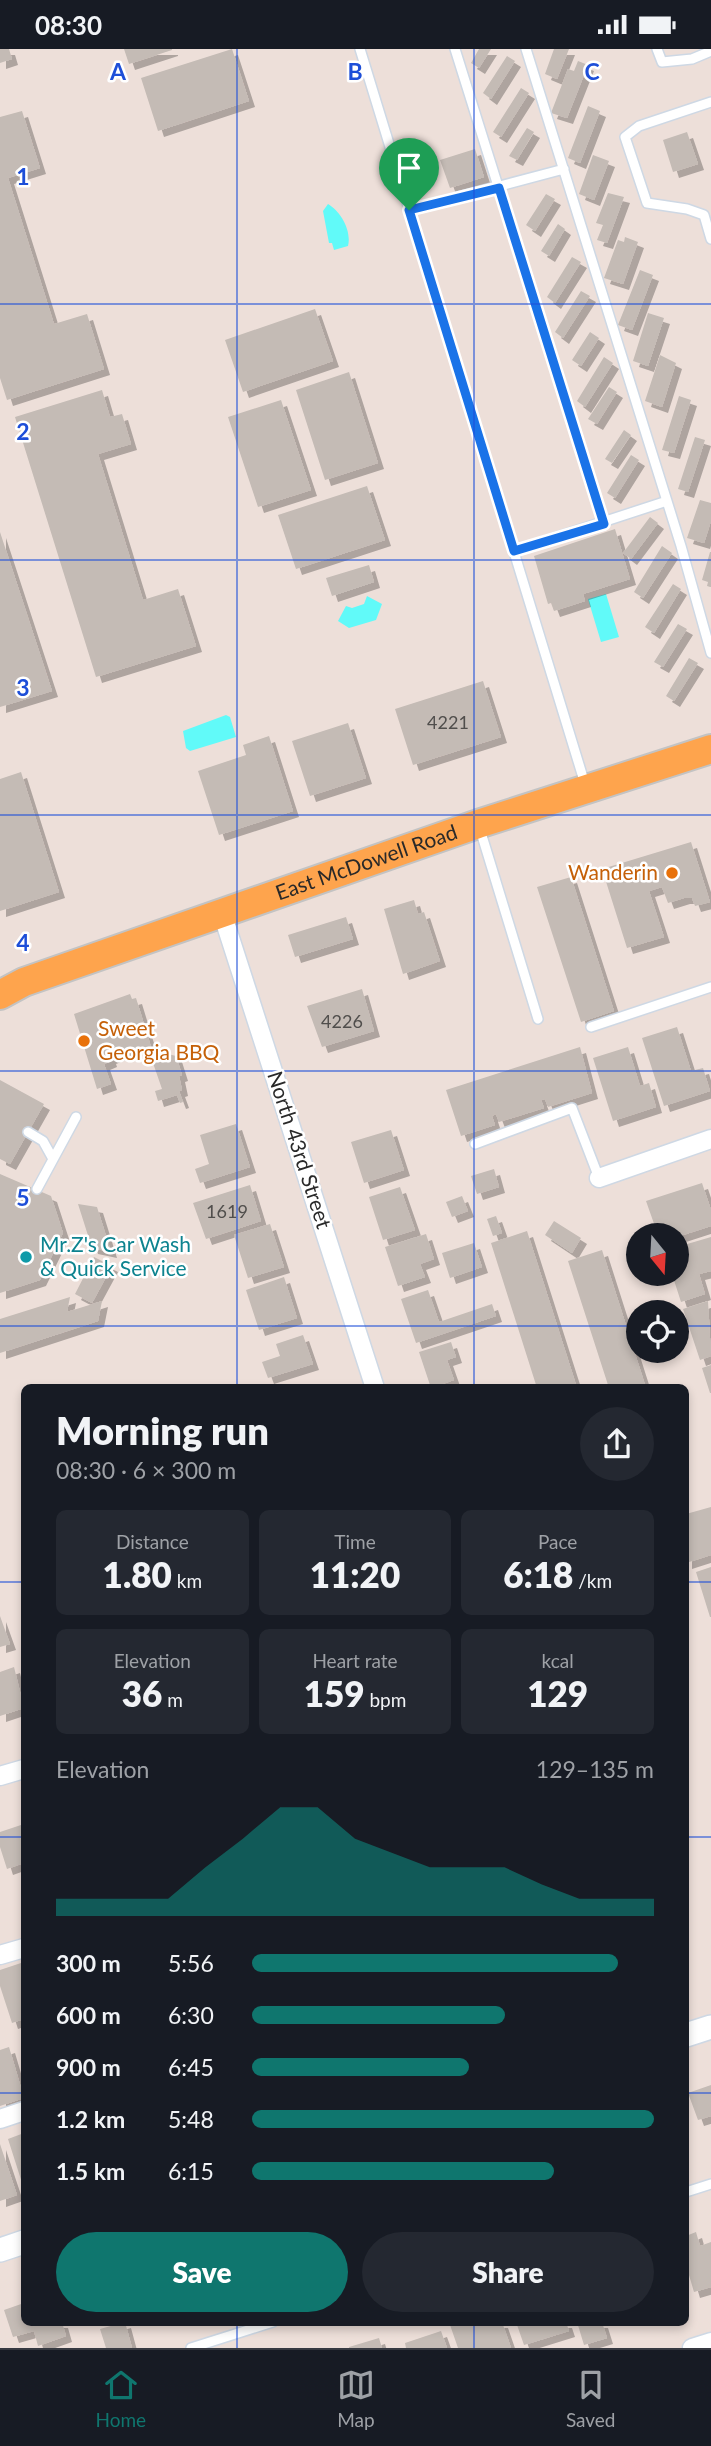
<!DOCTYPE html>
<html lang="en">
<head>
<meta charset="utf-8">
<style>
	:root { --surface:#171b24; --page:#242831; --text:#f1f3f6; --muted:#9ea1a6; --line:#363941; --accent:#0f766e }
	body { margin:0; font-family:Lato,sans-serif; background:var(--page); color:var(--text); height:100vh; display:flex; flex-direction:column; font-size:26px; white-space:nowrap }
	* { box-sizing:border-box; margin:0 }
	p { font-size:23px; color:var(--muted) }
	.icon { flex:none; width:38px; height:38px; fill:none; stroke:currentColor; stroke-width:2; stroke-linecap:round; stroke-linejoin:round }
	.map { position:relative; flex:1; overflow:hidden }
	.side { position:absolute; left:21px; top:1335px; width:668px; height:942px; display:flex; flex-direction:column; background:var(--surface); border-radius:10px; box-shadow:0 4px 10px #0003 }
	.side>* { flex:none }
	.needle { width:46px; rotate:162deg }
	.tools { position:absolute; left:626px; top:1174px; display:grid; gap:14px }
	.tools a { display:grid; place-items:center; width:63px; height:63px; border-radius:50%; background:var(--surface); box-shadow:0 4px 10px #0003; font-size:35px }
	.pin { position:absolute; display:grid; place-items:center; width:60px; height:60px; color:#fff; margin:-72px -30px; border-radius:50% 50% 50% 0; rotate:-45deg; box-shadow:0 0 7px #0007 }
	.pin .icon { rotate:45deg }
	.round { display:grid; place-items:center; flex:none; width:74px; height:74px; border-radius:37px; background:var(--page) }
	.headline { display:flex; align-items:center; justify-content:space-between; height:119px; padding:0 35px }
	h1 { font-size:38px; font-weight:800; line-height:52px }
	.stats { display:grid; grid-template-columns:repeat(3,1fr); gap:10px; height:119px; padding:7px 35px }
	.stats div { display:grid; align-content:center; border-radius:10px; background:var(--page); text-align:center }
	.stats b { font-size:35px; font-weight:800 }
	.stats small { font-size:19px; font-weight:400 }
	.stats p { font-size:19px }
	.chart { height:196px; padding:14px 35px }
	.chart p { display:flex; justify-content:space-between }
	.chart svg { width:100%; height:126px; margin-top:7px; fill:var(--accent); opacity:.7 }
	.cta { display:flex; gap:14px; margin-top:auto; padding:14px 35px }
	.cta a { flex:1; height:80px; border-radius:42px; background:var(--accent); color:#fff; font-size:28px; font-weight:800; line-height:80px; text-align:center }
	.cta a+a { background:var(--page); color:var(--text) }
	ul { padding:0 35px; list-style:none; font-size:23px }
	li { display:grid; grid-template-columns:112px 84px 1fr; align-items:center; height:52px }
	li i { height:18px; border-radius:9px; background:var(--accent) }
	.status { display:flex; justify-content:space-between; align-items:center; height:49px; padding:0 35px; background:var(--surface); direction:ltr }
	.status svg { height:19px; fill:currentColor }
	.dock { display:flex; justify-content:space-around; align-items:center; height:98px; border-top:2px solid var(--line); background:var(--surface); font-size:19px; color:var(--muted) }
	.dock a { display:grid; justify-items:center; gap:4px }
	.dock .current { color:var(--accent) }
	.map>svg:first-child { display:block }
	.water { fill:#61faf9 }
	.building { fill:#c4bbb5; filter:url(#shadow) }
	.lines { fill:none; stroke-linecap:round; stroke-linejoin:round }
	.service-casing { stroke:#ced8e4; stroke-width:12 }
	.minor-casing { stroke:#ced8e4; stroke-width:21 }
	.tertiary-casing { stroke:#ced8e4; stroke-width:26 }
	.primary-casing { stroke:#c3c3c3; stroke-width:32 }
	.service { stroke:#fff; stroke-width:9 }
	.minor { stroke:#fff; stroke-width:18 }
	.tertiary { stroke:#fff; stroke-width:23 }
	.primary { stroke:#fea44d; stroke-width:28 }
	.route-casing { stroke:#fff; stroke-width:14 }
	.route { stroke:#1a73e8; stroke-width:9 }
	.grid { fill:none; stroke:#1d4ed8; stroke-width:2; stroke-opacity:0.55 }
	.food-dot { fill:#e8710a; stroke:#fff; stroke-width:2.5 }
	.culture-dot { fill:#0f9aa8; stroke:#fff; stroke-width:2.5 }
	.labels { text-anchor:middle; stroke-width:5; stroke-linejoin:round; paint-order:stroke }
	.number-label { font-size:18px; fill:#504e4c }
	.street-label { font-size:21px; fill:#292929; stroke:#fff }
	.food-label { font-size:21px; fill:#c56008; stroke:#fff; text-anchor:end }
	.culture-label { font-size:21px; fill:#0d838f; stroke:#fff; text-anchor:start }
	.grid-label { font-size:23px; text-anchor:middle; font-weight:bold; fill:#1d4ed8; stroke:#fff; stroke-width:5; stroke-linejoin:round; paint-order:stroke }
</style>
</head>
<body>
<div class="status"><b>08:30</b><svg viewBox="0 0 49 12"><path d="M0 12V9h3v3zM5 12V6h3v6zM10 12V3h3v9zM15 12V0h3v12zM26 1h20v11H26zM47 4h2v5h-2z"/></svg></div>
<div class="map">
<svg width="711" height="2299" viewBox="0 0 711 2299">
	<defs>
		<filter id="shadow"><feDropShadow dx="6" dy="6" stdDeviation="0" flood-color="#0004"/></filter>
	</defs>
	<rect width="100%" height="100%" fill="#eddfd9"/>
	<path class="water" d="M 328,155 C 340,162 352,181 348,197 L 334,201 L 332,194 L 329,194 L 323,162 Z
		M 606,545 L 619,588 L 601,593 L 588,550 Z
		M 367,547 L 382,555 L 376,571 L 349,579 L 338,572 L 346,557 L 352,559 L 364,555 Z
		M 226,666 L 230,668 L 236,688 L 190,702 L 186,699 L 183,682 Z"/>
	<path class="building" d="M 0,0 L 9,0 L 12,10 L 0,14 Z
		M 124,0 L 172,0 L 172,1 L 129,15 Z
		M 232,0 L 249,52 L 158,82 L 141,29 Z
		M 479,0 L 491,0 L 479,19 L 471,14 Z
		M 554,0 L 569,0 L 557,30 L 545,25 Z
		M 507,7 L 515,12 L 491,50 L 483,44 Z
		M 578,12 L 588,16 L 567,69 L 551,64 L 568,20 L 574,22 Z
		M 521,39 L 529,44 L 501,88 L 493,83 Z
		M 588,57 L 600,62 L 580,114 L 568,109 Z
		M 22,62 L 40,119 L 8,129 L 54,275 L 87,265 L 104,320 L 7,351 L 0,329 L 0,68 Z
		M 527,79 L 534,83 L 517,111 L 509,107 Z
		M 687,83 L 698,115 L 673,123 L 663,91 Z
		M 475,100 L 484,128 L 450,139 L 440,111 Z
		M 593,106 L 609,112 L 594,151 L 579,145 Z
		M 608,144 L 624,148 L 607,194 L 597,191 L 603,176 L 596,174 Z
		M 546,145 L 555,150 L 535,182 L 526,176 Z
		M 558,175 L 565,180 L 549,207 L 541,202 Z
		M 625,188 L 638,193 L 623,235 L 604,229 L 618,191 L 624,193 Z
		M 572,208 L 581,213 L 555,254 L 547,248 Z
		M 640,221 L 653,226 L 632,281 L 618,276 Z
		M 581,242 L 590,247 L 563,289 L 555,283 Z
		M 315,260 L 333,312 L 243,343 L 225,291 Z
		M 648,264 L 664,269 L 648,317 L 633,312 Z
		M 590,283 L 599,289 L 581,317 L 572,311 Z
		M 660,306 L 676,314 L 662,358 L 645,352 Z
		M 604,308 L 613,314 L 585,358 L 577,352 Z
		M 349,323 L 378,414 L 325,431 L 296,341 Z
		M 609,338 L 617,343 L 597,375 L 588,370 Z
		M 102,341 L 110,368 L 122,365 L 131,395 L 98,405 L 143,551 L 178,540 L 196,597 L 96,628 L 15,368 Z
		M 679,347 L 691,351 L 674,404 L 662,401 Z
		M 281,351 L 311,441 L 258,458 L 228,368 Z
		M 624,381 L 631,386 L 612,414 L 605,410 Z
		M 695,388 L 705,391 L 688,443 L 678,440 Z
		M 631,406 L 639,411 L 615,449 L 607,444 Z
		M 367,437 L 385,491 L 296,520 L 278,466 Z
		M 700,451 L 711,454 L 711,472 L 704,494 L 687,489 Z
		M 650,468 L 658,474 L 631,510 L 623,504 Z
		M 615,480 L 630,530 L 583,545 L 585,552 L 554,562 L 551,554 L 548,555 L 534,507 Z
		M 0,483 L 52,642 L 0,658 Z
		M 662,497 L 672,504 L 643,549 L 634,543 Z
		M 710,503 L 711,503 L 711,538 L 707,537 L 708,533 L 702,531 Z
		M 369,516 L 374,533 L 332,547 L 326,529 Z
		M 673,535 L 681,540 L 654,584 L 645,578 Z
		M 678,575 L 687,580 L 663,618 L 654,613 Z
		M 689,609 L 698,614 L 674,652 L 666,647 Z
		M 483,632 L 501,688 L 413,716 L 395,660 Z
		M 348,674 L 366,729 L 310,747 L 292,692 Z
		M 269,687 L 293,762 L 219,786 L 198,722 L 246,706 L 243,696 Z
		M 21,723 L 59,843 L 0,862 L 0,730 Z
		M 691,793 L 710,853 L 695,857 L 692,849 L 684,849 L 668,854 L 662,838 L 649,842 L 664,888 L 627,899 L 602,820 Z
		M 571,828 L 614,962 L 581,973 L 537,838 Z
		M 414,851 L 418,865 L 424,863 L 440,912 L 403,925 L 384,860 Z
		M 346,868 L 353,890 L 295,908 L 288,886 Z
		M 362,940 L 374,982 L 322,998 L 307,957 Z
		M 130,945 L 132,950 L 136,949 L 151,998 L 139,1002 L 138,998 L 110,1009 L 111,1012 L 104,1015 L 111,1035 L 97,1040 L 74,965 Z
		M 677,978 L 691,1022 L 703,1019 L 710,1042 L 664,1057 L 642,989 Z
		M 580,998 L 592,1044 L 548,1058 L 545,1050 L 541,1051 L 544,1059 L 499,1073 L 496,1065 L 492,1067 L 495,1076 L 461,1087 L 446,1041 Z
		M 628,998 L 640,1037 L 649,1034 L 656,1058 L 613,1072 L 593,1009 Z
		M 168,1005 L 176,1007 L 182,1026 L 179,1027 L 182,1041 L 179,1042 L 183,1053 L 180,1054 L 177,1046 L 158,1052 L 155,1042 L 162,1040 L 153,1014 L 158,1012 L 157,1009 Z
		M 0,1031 L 44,1055 L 10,1115 L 0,1110 Z
		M 236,1075 L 250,1118 L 200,1134 L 195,1120 L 209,1115 L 200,1086 Z
		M 391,1081 L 404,1121 L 364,1134 L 351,1093 Z
		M 494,1120 L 499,1138 L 477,1145 L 471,1127 Z
		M 0,1125 L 51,1147 L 63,1184 L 40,1231 L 0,1244 Z
		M 702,1134 L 711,1161 L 711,1177 L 677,1188 L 658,1186 L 646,1152 Z
		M 250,1136 L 261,1172 L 206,1190 L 193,1154 Z
		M 400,1138 L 415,1181 L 383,1191 L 369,1148 Z
		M 462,1147 L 468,1162 L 452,1168 L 446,1153 Z
		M 78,1155 L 97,1158 L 111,1203 L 92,1199 Z
		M 496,1167 L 502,1184 L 493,1187 L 487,1170 Z
		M 554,1172 L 581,1189 L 572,1204 L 545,1186 Z
		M 270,1175 L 284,1218 L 248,1229 L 234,1186 Z
		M 527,1182 L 577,1339 L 537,1339 L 491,1194 Z
		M 426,1185 L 434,1210 L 420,1215 L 425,1228 L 398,1237 L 385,1198 Z
		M 711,1188 L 711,1222 L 699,1225 L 705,1245 L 681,1253 L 672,1225 L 677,1225 L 677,1198 Z
		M 474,1194 L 482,1218 L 450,1229 L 442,1204 Z
		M 602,1201 L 646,1339 L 609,1339 L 568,1212 Z
		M 94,1208 L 112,1217 L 92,1254 L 75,1245 Z
		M 284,1228 L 297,1269 L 259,1281 L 246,1241 Z
		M 428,1241 L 439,1273 L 492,1255 L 496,1267 L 416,1294 L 401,1250 Z
		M 70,1248 L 67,1263 L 102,1252 L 98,1272 L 0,1304 L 0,1270 Z
		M 708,1252 L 711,1307 L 700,1311 L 683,1260 Z
		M 303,1286 L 313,1315 L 268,1329 L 262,1313 L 280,1307 L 276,1295 Z
		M 451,1293 L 456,1308 L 447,1311 L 454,1331 L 431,1339 L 419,1303 Z
		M 711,1316 L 711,1344 L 710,1344 L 702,1319 Z
		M 711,1458 L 711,1506 L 686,1514 L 686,1465 Z
		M 711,1518 L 711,1568 L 710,1568 L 696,1523 Z
		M 0,1567 L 10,1595 L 0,1598 Z
		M 14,1618 L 24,1659 L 0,1667 L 0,1623 Z
		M 24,1775 L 24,1824 L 21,1815 L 7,1820 L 0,1798 L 0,1783 Z
		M 24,1913 L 24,1970 L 12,1974 L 0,1937 L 0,1921 Z
		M 9,1998 L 24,2049 L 0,2057 L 0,2001 Z
		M 711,2036 L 711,2067 L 698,2071 L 688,2044 Z
		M 24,2084 L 24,2140 L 8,2090 Z
		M 0,2095 L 17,2146 L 0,2152 Z
		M 696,2183 L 700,2197 L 711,2193 L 711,2238 L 694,2243 L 686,2216 L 686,2187 Z
		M 24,2254 L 24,2273 L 62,2273 L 66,2287 L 38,2297 L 34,2282 L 13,2288 L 4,2261 Z
		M 125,2273 L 132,2299 L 106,2299 L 100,2280 Z
		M 449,2273 L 502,2273 L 511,2299 L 458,2299 Z
		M 516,2273 L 566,2273 L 569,2282 L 524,2296 Z
		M 577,2273 L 602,2273 L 607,2289 L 584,2296 Z
		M 441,2282 L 447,2299 L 406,2299 L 405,2294 Z
		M 379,2289 L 382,2299 L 349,2299 L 349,2298 Z"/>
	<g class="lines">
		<defs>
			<path id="service" d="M 360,0 L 585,735
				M 455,0 L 604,475
				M 526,0 L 681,497 L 711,604
				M 657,0 L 662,13 L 692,10 L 711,2
				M 711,53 L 639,77 L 625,88 L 647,154 L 687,160 L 704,166 L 711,190
				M 409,161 L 564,120
				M 514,502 L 667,452
				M 479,777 L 538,970
				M 591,978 L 711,938
				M 28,1083 L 43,1092 L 53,1110
				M 475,1095 L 572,1059 L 599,1129
				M 37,1140 L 76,1068
				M 686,2143 L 711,2135
				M 191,2299 L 273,2273"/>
			<path id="minor" d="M 222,864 L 375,1339
				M 599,1129 L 711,1090
				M 0,1727 L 24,1720
				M 0,1906 L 24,1899
				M 0,2070 L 24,2062
				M 692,2299 L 711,2293"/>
			<path id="tertiary" d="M 686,1986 L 711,1978
				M 0,2201 L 24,2193"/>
			<g id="primary">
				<path id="s1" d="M 0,946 L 24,933 L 478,775 L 711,700"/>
			</g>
		</defs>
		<use href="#service" class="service-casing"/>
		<use href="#minor" class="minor-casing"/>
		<use href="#tertiary" class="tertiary-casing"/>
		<use href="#primary" class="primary-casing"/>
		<use href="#service" class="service"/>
		<use href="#minor" class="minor"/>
		<use href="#tertiary" class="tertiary"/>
		<use href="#primary" class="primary"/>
	</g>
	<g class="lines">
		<defs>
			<path id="route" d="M 499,139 L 604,475 L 514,502 L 409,161 Z"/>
		</defs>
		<use href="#route" class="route-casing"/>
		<use href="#route" class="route"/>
	</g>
	<path class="grid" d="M 237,0 L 237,1339M 474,0 L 474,1339M 0,255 L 711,255M 0,511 L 711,511M 0,766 L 711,766M 0,1022 L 711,1022M 0,1277 L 639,1277M 677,1277 L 711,1277M 0,1533 L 24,1533M 686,1533 L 711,1533M 0,1788 L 24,1788M 686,1788 L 711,1788M 0,2044 L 24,2044M 686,2044 L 711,2044M 237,2273 L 237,2299M 474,2273 L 474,2299"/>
	<g class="food-dot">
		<circle cx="672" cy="824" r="7"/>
		<circle cx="84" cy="992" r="7"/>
	</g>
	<circle class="culture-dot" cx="26" cy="1208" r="7"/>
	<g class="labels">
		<g class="number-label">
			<text x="448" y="680">4221</text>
			<text x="342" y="979">4226</text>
			<text x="227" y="1169">1619</text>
		</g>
		<g class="street-label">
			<text dy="7" stroke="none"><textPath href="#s1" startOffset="390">East McDowell Road</textPath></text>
			<text transform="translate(299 1101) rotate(72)" y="7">North 43rd Street</text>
		</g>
		<g class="food-label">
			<text x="658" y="831">Wanderin</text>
			<text x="98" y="987" text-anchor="start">Sweet<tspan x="98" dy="24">Georgia BBQ</tspan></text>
		</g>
		<g class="culture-label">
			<text x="40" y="1203">Mr.Z's Car Wash<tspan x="40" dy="24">&amp; Quick Service</tspan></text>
		</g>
	</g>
	<g class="grid-label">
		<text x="118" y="31">A</text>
		<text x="355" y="31">B</text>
		<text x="592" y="31">C</text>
		<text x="23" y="136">1</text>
		<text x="23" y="391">2</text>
		<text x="23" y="647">3</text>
		<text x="23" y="902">4</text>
		<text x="23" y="1157">5</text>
	</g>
</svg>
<div class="tools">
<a><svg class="needle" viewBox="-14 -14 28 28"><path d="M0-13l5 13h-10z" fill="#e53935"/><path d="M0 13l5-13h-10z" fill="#9ea1a6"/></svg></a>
<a><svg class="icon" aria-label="locate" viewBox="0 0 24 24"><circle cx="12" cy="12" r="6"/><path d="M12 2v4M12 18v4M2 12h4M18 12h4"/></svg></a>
</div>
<div class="pin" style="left:409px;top:161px;background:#1e9e55"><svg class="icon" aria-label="arrive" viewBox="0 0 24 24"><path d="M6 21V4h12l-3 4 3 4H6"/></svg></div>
<section class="side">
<div class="headline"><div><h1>Morning run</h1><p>08:30 · 6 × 300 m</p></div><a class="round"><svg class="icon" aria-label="share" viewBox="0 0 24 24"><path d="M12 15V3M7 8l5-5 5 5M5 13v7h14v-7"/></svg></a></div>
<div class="stats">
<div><p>Distance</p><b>1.80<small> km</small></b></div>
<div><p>Time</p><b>11:20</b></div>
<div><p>Pace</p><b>6:18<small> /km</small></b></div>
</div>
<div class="stats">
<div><p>Elevation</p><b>36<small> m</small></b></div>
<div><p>Heart rate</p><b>159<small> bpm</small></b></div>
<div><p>kcal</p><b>129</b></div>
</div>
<div class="chart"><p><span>Elevation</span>129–135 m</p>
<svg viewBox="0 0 160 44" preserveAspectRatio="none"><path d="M0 44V38L10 38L20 38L30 38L40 27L50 17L60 6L70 6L80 17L90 22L100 27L110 27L120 27L130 33L140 38L150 38L160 38V44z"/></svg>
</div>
<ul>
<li><b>300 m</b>5:56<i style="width:91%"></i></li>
<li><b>600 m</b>6:30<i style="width:63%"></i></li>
<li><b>900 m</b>6:45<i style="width:54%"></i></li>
<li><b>1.2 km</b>5:48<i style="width:100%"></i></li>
<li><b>1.5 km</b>6:15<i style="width:75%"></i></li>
</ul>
<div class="cta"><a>Save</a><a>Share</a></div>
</section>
</div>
<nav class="dock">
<a class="current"><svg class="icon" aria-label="home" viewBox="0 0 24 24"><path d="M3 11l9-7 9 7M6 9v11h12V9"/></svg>Home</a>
<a><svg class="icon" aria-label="map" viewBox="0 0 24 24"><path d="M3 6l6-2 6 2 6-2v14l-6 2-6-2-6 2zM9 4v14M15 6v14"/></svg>Map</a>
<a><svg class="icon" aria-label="saved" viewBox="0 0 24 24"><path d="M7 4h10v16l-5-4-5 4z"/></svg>Saved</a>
</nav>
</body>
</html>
